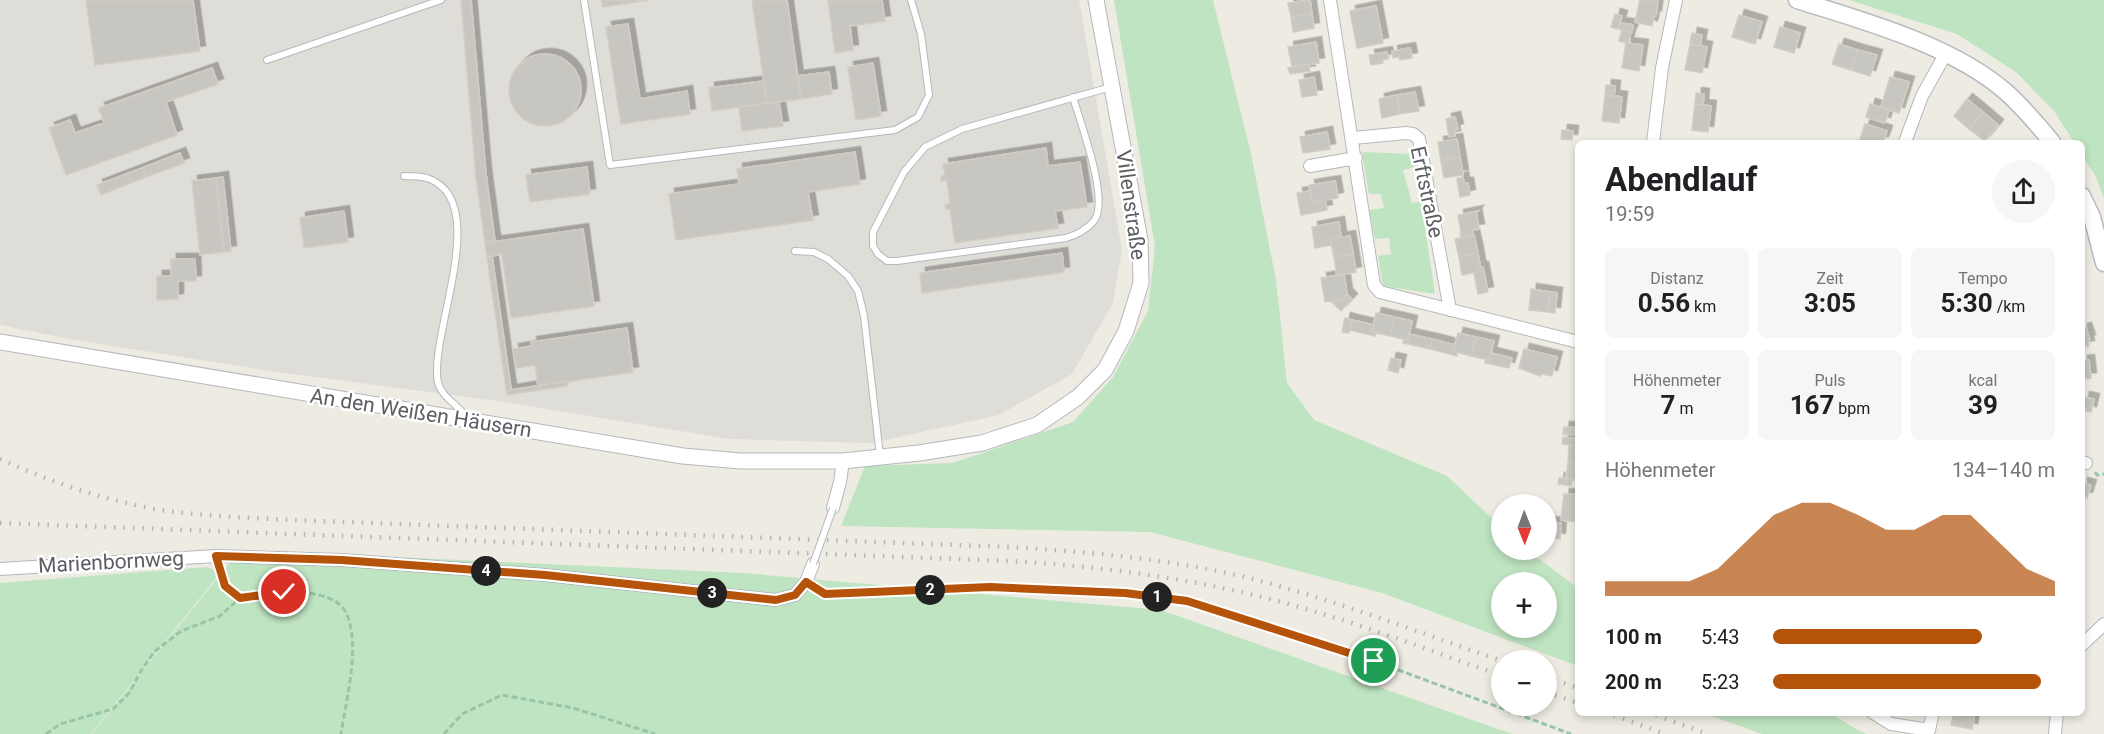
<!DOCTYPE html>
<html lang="de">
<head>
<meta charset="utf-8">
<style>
	:root { --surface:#fff; --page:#f6f6f6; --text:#202124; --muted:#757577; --accent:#b45309 }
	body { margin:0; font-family:Roboto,sans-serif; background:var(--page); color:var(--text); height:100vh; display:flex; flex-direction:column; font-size:22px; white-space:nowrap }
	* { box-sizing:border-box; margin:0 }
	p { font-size:20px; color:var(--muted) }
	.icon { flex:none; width:33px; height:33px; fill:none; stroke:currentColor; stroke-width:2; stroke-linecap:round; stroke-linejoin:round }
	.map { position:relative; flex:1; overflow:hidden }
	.side { position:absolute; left:1575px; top:140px; width:510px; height:576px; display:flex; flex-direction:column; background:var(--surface); border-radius:9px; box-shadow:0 3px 9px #0003 }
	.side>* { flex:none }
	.needle { width:39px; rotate:179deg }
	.buttons { position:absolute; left:1491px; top:494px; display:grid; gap:12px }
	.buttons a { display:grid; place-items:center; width:66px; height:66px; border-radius:50%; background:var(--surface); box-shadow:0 3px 9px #0003; font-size:30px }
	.pin { position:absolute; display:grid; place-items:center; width:51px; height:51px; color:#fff; margin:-26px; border:3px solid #fff; border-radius:50%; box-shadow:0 2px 6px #0007 }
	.km { position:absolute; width:30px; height:30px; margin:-15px; border-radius:50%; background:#222; color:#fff; font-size:16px; line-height:30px; text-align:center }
	.round { display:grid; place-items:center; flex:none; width:63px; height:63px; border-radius:32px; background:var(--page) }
	.head { display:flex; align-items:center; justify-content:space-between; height:102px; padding:0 30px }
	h1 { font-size:33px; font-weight:700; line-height:45px }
	.figures { display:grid; grid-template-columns:repeat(3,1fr); gap:9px; height:102px; padding:6px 30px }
	.figures div { display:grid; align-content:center; border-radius:9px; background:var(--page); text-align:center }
	.figures b { font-size:26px; font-weight:700 }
	.figures small { font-size:16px; font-weight:400 }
	.figures p { font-size:16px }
	.chart { height:168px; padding:12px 30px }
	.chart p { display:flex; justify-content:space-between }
	.chart svg { width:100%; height:108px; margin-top:6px; fill:var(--accent); opacity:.7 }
	ul { padding:0 30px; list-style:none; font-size:20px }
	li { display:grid; grid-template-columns:96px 72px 1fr; align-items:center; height:45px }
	li i { height:15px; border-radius:8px; background:var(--accent) }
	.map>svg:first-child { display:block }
	.industrial { fill:#dfddd7 }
	.green { fill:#bfe4c1; fill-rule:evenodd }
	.building { fill:#c8c6c0; stroke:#d2cdc1; stroke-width:1.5; filter:url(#shadow) }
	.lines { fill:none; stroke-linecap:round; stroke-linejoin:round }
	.service-casing { stroke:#b5b8bc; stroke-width:8 }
	.minor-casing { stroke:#b5b8bc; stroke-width:14 }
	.tertiary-casing { stroke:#b5b8bc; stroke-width:17 }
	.secondary-casing { stroke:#b6b9be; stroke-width:19 }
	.path { stroke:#98c5a8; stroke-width:3; stroke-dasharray:6 3; stroke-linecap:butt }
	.service { stroke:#fff; stroke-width:6 }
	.minor { stroke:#fff; stroke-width:12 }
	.tertiary { stroke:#fff; stroke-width:15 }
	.secondary { stroke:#fff; stroke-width:16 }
	.rail { stroke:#b3b4b4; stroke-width:4.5; stroke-dasharray:1.5 8; stroke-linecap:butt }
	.service-bridge-casing { stroke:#b5b8bc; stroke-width:8; stroke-linecap:butt }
	.service-bridge { stroke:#fff; stroke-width:6 }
	.route-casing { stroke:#fff; stroke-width:12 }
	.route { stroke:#b45309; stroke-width:8 }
	.labels { text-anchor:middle; stroke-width:5; stroke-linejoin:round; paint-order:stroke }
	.street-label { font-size:21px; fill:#5b5e63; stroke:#fff }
</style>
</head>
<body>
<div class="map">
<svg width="2104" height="734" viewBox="0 0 2104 734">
	<defs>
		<filter id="shadow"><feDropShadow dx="5.5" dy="-5.5" stdDeviation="0" flood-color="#0004"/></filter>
	</defs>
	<rect width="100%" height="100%" fill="#edebe2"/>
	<path class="industrial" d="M 0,0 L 1079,0 L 1122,250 L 1113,303 L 1072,374 L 999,415 L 872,443 L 729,439 L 505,402 L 277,372 L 69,339 L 0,325 Z"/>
	<path class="green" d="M 1114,0 L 1213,0 L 1251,154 L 1276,280 L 1287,383 L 1314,420 L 1447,476 L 1501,527 L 1502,549 L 1526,549 L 1578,588 L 1578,666 L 1382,593 L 1150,532 L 841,526 L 865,466 L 953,463 L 1073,422 L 1113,377 L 1148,311 L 1155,246 ZM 1502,582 L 1546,582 L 1546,627 L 1502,627 Z
		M 1849,0 L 2104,0 L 2104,198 L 2096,177 L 2082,155 L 2082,142 L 2074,142 L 2054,111 L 2016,72 L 1957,34 Z
		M 1362,152 L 1414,154 L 1416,167 L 1403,170 L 1412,203 L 1421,201 L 1435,294 L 1383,286 L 1378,256 L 1391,254 L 1389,238 L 1375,239 L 1369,210 L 1384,208 L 1381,194 L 1369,194 Z
		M 240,550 L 743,573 L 1161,610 L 1512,734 L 92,734 Z
		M 207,567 L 221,572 L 91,734 L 0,734 L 0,583 Z
		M 1703,713 L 1830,713 L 1859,731 L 1867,734 L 1762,734 Z"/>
	<path class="building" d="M 86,0 L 193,0 L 200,51 L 95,65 Z
		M 461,0 L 471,0 L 486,174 L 495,241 L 485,243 L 476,177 Z
		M 601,0 L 649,0 L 603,7 Z
		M 752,0 L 787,0 L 801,99 L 767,103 Z
		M 828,0 L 882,0 L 885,21 L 850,26 L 853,50 L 835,53 Z
		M 1310,0 L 1312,14 L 1291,17 L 1288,3 Z
		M 1640,0 L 1658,0 L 1656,16 L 1654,16 L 1652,26 L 1635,22 Z
		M 1376,6 L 1383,43 L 1357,48 L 1350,11 Z
		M 1312,14 L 1314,28 L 1293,32 L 1291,17 Z
		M 1615,14 L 1622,16 L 1618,29 L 1611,27 Z
		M 1739,15 L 1762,22 L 1755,44 L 1732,37 Z
		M 1620,23 L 1633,25 L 1632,32 L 1619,29 Z
		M 628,24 L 640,99 L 687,91 L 690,114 L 621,124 L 606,27 Z
		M 1780,27 L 1800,33 L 1794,53 L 1774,47 Z
		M 1622,30 L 1631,32 L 1628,43 L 1619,41 Z
		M 1692,33 L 1702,35 L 1700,46 L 1690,44 Z
		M 1316,42 L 1319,63 L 1292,67 L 1288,47 Z
		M 1626,43 L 1643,45 L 1639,71 L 1622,68 Z
		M 1690,44 L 1707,47 L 1702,73 L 1685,70 Z
		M 1839,44 L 1858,50 L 1851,70 L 1832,64 Z
		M 1410,48 L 1412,58 L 1400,60 L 1399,57 L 1393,58 L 1392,51 Z
		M 1858,50 L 1877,55 L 1870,76 L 1851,70 Z
		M 1387,52 L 1388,59 L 1382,60 L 1383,63 L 1371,65 L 1369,55 Z
		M509 90a36 36 0 1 1 72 0a36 36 0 1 1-72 0Z
		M 873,63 L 881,116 L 856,120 L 848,67 Z
		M 1309,64 L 1310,71 L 1290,74 L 1288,68 Z
		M 212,68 L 218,84 L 166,102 L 177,135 L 66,175 L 49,128 L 70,120 L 75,133 L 104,123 L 99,108 Z
		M 829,72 L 832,94 L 801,99 L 798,76 Z
		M 1314,77 L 1317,95 L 1302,97 L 1299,80 Z
		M 1890,77 L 1909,82 L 1899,113 L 1881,107 Z
		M 764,81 L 767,103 L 712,111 L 709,88 Z
		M 1606,85 L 1615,86 L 1614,97 L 1605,95 Z
		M 1415,92 L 1419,111 L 1400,114 L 1397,95 Z
		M 1696,93 L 1704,94 L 1703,105 L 1695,104 Z
		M 1397,95 L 1400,114 L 1382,118 L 1379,99 Z
		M 1605,95 L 1622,97 L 1619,123 L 1602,121 Z
		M 1967,99 L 1983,112 L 1969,129 L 1954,116 Z
		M 779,102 L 783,126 L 742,131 L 739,107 Z
		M 1695,104 L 1711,106 L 1708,132 L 1692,130 Z
		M 1870,104 L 1889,110 L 1885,123 L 1866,117 Z
		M 1983,112 L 1998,125 L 1985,141 L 1969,129 Z
		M 1455,117 L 1458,129 L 1454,130 L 1455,136 L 1449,137 L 1446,119 Z
		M 1865,124 L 1887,131 L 1883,142 L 1859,142 Z
		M 1562,130 L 1573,131 L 1572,140 L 1561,139 Z
		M 1327,132 L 1330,149 L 1303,153 L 1300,137 Z
		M 1457,139 L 1460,157 L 1441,161 L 1438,142 Z
		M 1046,148 L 1048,166 L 1080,162 L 1087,207 L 1055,211 L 1058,228 L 955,243 L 950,209 L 946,209 L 945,205 L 950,204 L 947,180 L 941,181 L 941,176 L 945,175 L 943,164 Z
		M 855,152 L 860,184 L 808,192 L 813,220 L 676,240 L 669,194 L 739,184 L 737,169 Z
		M 180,153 L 184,163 L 146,177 L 142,168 Z
		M 1460,157 L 1463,175 L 1444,178 L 1441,161 Z
		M 587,167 L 590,194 L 530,202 L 526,175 Z
		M 142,168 L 146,177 L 101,195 L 97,185 Z
		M 223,177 L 231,251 L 224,252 L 216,178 Z
		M 1463,177 L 1464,183 L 1468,183 L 1470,195 L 1460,197 L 1457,179 Z
		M 216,178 L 224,252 L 200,255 L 192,181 Z
		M 1335,181 L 1338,198 L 1312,202 L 1309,185 Z
		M 1310,191 L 1312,202 L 1325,200 L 1327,210 L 1301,215 L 1297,193 Z
		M 344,211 L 348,242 L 304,248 L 300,218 Z
		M 1478,211 L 1476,213 L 1479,229 L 1472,230 L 1473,235 L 1462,238 L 1458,215 Z
		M 1339,222 L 1341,237 L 1330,239 L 1332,245 L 1315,248 L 1312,227 Z
		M 583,229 L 594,306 L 511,318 L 502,254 L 487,257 L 485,243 Z
		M 1474,235 L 1478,253 L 1459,257 L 1455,239 Z
		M 1350,236 L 1353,254 L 1334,257 L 1330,239 Z
		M 1062,253 L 1064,272 L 922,293 L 920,273 Z
		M 1478,253 L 1481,271 L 1462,275 L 1459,257 Z
		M 1353,254 L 1356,272 L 1337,276 L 1334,257 Z
		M 492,256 L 511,390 L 567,381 L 567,386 L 507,395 L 487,257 Z
		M 171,259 L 195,259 L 196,281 L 178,281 L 178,299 L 157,300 L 157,276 L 171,276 Z
		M 1480,267 L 1483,267 L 1488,292 L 1478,294 L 1474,273 L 1481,271 Z
		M 1344,274 L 1347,294 L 1342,300 L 1325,302 L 1321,278 Z
		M 1531,289 L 1550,292 L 1548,312 L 1529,310 Z
		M 1550,292 L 1557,293 L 1555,313 L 1548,312 Z
		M 1347,294 L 1352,299 L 1341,311 L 1331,301 L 1342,300 Z
		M 1376,313 L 1394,317 L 1390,336 L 1372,332 Z
		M 1394,317 L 1412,321 L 1408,340 L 1390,336 Z
		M 1345,318 L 1352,320 L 1349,333 L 1342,332 Z
		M 1352,320 L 1374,325 L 1372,332 L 1376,333 L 1375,336 L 1349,330 Z
		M 627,328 L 633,372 L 538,386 L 535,365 L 516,368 L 513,349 L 532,346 L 531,342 Z
		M 2086,328 L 2090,340 L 2088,340 L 2089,346 L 2082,347 L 2082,329 Z
		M 1458,333 L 1476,337 L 1471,356 L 1453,351 Z
		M 1409,334 L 1432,339 L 1430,349 L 1403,343 L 1404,339 L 1408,340 Z
		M 1476,337 L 1494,341 L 1489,360 L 1471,356 Z
		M 1432,339 L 1455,345 L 1453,351 L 1457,352 L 1457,356 L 1430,349 Z
		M 1524,349 L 1557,357 L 1552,376 L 1541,374 L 1540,376 L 1519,368 Z
		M 1491,353 L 1512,358 L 1509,368 L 1485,363 L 1485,359 L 1489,360 Z
		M 1391,358 L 1401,360 L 1398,373 L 1388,370 Z
		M 2089,360 L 2091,378 L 2082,379 L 2082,361 Z
		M 2084,397 L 2094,399 L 2091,412 L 2082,410 Z
		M 1564,427 L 1578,428 L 1577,435 L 1563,434 Z
		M 1563,437 L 1577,439 L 1576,446 L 1562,444 Z
		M 1569,445 L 1578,446 L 1578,463 L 1568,462 Z
		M 1568,462 L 1578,463 L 1578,480 L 1566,478 Z
		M 1559,478 L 1572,479 L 1571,486 L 1558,484 Z
		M 2082,483 L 2091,485 L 2087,498 L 2082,497 Z
		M 1564,494 L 1578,495 L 1578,522 L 1561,520 Z
		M 1546,522 L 1561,523 L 1560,539 L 1546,537 Z
		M 1954,712 L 1975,712 L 1972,729 L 1951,725 Z"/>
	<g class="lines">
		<defs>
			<path id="service" d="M 584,0 L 610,165 L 895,130 L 918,117 L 929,95 L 921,34 L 911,0
				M 267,60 L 441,0
				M 1073,97 C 1080,122 1110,200 1094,221 C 1087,229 1076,235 1066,238 L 897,261 L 887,261 L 878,254 L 873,246 L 873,232 L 904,172 L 925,147 L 962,129 L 1111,87
				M 404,176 C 411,176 420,176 427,178 C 494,200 428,335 438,383 C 442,398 459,405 467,418
				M 795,251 L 814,252 L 828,259 L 848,276 L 858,291 L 864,316 L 880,456"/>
			<path id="minor" d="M 1330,0 L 1374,285 L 1380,292 L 1578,342
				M 1353,138 L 1406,133 L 1413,134 L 1419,139 L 1450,310
				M 1653,142 L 1662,68 L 1676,0
				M 1905,142 L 1922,96 L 1946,53
				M 1310,166 L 1356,158
				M 2082,462 L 2086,463
				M 833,508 L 840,482 L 843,461
				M 0,569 L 216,556 L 342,560 L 545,575 L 775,600 L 795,595 L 806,582 L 813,564
				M 2082,645 L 2104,624
				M 1872,712 L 1891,724 L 1929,730 L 1933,712
				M 2055,734 L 2057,712"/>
			<path id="tertiary" d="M 0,342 L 683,456 L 740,461 L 843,461 L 919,453 L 982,443 L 1037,425 L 1078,397 L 1105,370 L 1126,331 L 1141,283 L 1140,240 L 1096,0"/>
			<path id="secondary" d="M 1797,0 C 1864,21 1952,45 2006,92 C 2023,107 2038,125 2052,142
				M 2082,196 L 2092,217 L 2104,263"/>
		</defs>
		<use href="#service" class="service-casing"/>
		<use href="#minor" class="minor-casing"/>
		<use href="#tertiary" class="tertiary-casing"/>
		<use href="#secondary" class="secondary-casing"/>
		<path class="path" d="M 2095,472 L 2097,475 L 2104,474
			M 220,568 L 225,586 L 240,598 C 263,596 286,590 309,593 C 322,595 338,599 345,611 C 362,642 346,700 341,734
			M 817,589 L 825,594 L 990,587 L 1125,593 L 1187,601 L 1374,661 L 1571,734
			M 46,734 L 60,724 L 113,709 L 129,693 L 141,671 L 154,652 L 181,631 L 220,616 L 240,598
			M 444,734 L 462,714 L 502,695 L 573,708 L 655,734"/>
		<use href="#service" class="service"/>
		<use href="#minor" class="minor"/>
		<use href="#tertiary" class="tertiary"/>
		<use href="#secondary" class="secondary"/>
		<path class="rail" d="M 0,459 C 53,483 109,502 167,511 C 208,516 250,518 292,520 L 1009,547 C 1090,552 1171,559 1249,578 C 1335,600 1418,632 1502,661
			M 0,523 L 1010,561 C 1089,566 1168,575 1245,593 C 1333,613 1417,646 1502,676
			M 1546,677 L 1578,688
			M 1546,692 L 1578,703
			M 1605,712 L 1665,734
			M 1647,712 L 1708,734"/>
		<defs>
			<path id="service-bridge" d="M 813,564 L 833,508"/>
		</defs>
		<use href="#service-bridge" class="service-bridge-casing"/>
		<use href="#service-bridge" class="service-bridge"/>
	</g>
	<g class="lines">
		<defs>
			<path id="route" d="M 284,592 L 240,598 L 225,586 L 216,556 L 342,560 L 545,575 L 776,600 L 795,595 L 806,582 L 825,594 L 990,587 L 1125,593 L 1187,601 L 1374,661"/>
		</defs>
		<use href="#route" class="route-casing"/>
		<use href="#route" class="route"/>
	</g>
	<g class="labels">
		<g class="street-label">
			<text transform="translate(1427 192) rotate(78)" y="7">Erftstraße</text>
			<text transform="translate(1131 205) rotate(82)" y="7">Villenstraße</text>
			<text transform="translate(421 413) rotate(9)" y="7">An den Weißen Häusern</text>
			<text transform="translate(111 562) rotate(-3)" y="7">Marienbornweg</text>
		</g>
	</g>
</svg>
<div class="buttons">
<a><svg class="needle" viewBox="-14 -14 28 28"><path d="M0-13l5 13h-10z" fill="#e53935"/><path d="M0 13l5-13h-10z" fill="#757577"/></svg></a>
<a>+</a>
<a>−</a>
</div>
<div class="pin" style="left:1374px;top:661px;background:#1e9e55"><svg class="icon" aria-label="arrive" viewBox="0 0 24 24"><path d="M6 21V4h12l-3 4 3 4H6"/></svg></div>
<div class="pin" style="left:284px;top:592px;background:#d93025"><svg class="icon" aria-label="check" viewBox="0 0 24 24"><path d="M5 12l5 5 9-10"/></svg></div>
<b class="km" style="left:1157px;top:597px">1</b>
<b class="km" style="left:930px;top:590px">2</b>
<b class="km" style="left:712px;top:593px">3</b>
<b class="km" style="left:486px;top:571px">4</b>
<section class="side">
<div class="head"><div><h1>Abendlauf</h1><p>19:59</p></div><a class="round"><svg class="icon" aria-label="share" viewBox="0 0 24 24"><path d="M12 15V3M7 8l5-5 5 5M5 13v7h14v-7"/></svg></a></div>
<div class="figures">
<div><p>Distanz</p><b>0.56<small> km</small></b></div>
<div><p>Zeit</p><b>3:05</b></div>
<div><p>Tempo</p><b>5:30<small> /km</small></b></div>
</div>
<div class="figures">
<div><p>Höhenmeter</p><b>7<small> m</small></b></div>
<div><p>Puls</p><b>167<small> bpm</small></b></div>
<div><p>kcal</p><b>39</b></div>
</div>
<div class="chart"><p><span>Höhenmeter</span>134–140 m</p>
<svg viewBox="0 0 160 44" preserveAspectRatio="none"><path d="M0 44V38L10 38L20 38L30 38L40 33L50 22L60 11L70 6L80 6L90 11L100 17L110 17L120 11L130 11L140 22L150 33L160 38V44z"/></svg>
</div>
<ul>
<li><b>100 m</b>5:43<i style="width:74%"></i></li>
<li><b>200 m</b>5:23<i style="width:95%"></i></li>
</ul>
</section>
</div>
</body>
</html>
